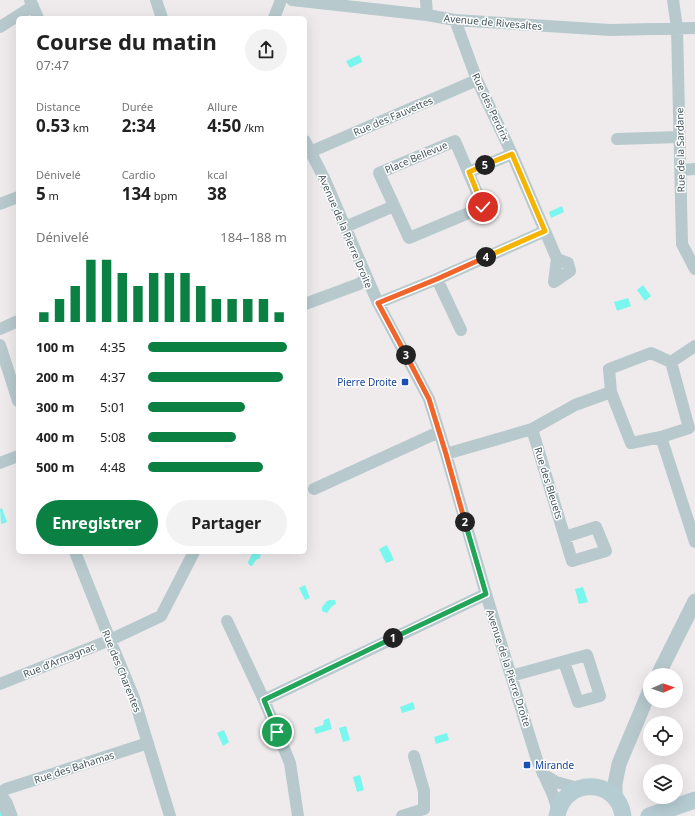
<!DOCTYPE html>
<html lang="fr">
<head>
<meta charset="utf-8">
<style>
	:root { --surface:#fff; --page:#f2f2f2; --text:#222; --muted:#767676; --accent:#0b8043 }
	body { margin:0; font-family:"Noto Sans",sans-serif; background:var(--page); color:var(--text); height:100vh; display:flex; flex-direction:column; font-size:15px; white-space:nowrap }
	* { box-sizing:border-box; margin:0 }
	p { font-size:13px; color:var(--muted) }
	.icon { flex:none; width:22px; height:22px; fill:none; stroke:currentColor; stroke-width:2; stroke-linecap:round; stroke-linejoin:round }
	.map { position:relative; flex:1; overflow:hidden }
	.side { position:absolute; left:16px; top:16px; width:291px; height:538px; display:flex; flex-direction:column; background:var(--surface); border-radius:6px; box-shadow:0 4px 16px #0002 }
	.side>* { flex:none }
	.needle { width:26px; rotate:88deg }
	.controls { position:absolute; left:643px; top:668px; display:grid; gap:8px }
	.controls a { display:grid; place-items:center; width:40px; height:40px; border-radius:50%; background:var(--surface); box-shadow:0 4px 16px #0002; font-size:20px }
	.pin { position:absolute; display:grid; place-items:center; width:34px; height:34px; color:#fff; margin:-17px; border:2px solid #fff; border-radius:50%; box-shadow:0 1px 4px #0007 }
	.km { position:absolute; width:20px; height:20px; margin:-10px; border-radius:50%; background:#222; color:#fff; font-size:11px; line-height:20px; text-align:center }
	.round { display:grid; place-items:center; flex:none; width:42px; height:42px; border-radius:21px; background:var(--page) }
	.head { display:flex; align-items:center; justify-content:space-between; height:68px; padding:0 20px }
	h1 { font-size:22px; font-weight:700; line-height:30px }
	.figures { display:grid; grid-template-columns:repeat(3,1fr); gap:6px; height:68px; padding:4px 20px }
	.figures div { display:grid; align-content:center }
	.figures b { font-size:17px; font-weight:700 }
	.figures small { font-size:11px; font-weight:400 }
	.figures p { font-size:11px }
	.chart { height:112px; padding:8px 20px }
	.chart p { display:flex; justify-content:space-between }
	.chart svg { width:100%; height:72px; margin-top:4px; stroke:var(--accent); stroke-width:6 }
	.cta { display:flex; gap:8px; margin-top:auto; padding:8px 20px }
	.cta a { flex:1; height:46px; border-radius:24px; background:var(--accent); color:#fff; font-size:16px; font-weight:700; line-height:46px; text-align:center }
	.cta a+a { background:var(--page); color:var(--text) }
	ul { padding:0 20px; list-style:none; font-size:13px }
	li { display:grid; grid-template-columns:64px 48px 1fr; align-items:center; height:30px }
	li i { height:10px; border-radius:5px; background:var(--accent) }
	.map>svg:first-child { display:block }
	.water { fill:#79f6ed }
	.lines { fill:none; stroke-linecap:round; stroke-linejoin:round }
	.stream { stroke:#79f6ed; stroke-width:3.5 }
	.minor { stroke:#b7c9cd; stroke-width:12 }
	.tertiary { stroke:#b7c9cd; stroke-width:15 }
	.secondary { stroke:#b6ccd3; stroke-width:17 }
	.split-1-casing { stroke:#fff; stroke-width:8 }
	.split-2-casing { stroke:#fff; stroke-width:8 }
	.split-3-casing { stroke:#fff; stroke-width:8 }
	.split-4-casing { stroke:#fff; stroke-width:8 }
	.split-5-casing { stroke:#fff; stroke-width:8 }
	.split-6-casing { stroke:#fff; stroke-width:8 }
	.split-1 { stroke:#22a559; stroke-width:5 }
	.split-2 { stroke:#22a559; stroke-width:5 }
	.split-3 { stroke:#f0652b; stroke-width:5 }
	.split-4 { stroke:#f0652b; stroke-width:5 }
	.split-5 { stroke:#f5b400; stroke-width:5 }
	.split-6 { stroke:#f5b400; stroke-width:5 }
	.transit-dot { fill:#1a4fb4; stroke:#fff; stroke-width:1.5 }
	.labels { text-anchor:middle; stroke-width:3; stroke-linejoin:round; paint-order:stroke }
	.street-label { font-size:10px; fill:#42565b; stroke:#fff }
	.transit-label { font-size:10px; fill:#164399; stroke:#fff; text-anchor:end }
</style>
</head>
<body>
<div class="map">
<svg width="695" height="816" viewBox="0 0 695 816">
	<rect width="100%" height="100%" fill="#efebec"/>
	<path class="water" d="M 359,55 L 362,60 L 362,62 L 350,68 L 346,61 Z
		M 562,206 L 564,212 L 551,218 L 549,212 Z
		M 643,285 L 651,296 L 645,301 L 637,290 Z
		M 628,298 L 631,306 L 617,311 L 614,302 Z
		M 2,508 L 7,522 L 1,524 L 0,509 Z
		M 387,545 L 394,560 L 386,563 L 379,549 Z
		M 253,552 L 261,552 L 260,558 L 256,560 L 252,566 L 249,565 L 248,562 Z
		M 305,585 L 310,598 L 305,600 L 299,588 Z
		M 583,587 L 588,602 L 579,604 L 575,589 Z
		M 330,600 L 335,600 L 336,604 L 332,606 L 327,613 L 322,611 L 322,607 L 327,601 Z
		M 413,702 L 415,709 L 402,713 L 400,707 Z
		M 329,718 L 332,729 L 316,734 L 314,728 L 323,725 L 324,720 Z
		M 346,726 L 350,740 L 343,742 L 339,728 Z
		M 224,730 L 229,742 L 223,746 L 217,733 Z
		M 447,733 L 449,740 L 436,744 L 434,737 Z
		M 360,775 L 364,790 L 357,792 L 353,777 Z"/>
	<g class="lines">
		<path class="stream" d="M 0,813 L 1,816"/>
		<path class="minor" d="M 30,0 L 38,18
			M 156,0 L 162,18
			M 292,0 L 427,15 L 455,20 L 610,30 L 695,28
			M 426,0 L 427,15
			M 673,0 L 677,28 L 682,244 L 695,269
			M 274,18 L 281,0
			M 455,20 L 477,80 L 512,154 L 557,259
			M 0,27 L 33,6
			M 617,139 L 679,137
			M 305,141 L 324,178 L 378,303 L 429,399 L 446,454 L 486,594 L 511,676 L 537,760 L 553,795 L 558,811
			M 455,141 L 483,207 L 409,238 L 379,173 Z
			M 310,152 L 477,80
			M 681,170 L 695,169
			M 469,172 L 512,154
			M 0,204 L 18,197
			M 345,227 L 394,206
			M 557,259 L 568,263 L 570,271 L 554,282 Z
			M 437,279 L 461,330
			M 378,303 L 437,279 L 545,231
			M 305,304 L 359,284 L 366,278
			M 0,329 L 18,321
			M 0,345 L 18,401
			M 651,353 L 671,362 L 689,428 L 661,437 L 631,443 L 611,392 L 609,369 Z
			M 671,362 L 695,346
			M 532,429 L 572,561 L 606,551 L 596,527 L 565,537
			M 661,437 L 695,542
			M 446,454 L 532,429 L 575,405 L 611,392
			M 0,463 L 18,456
			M 314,489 L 439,432
			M 75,552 L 110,640 L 134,698 L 170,816
			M 227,621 L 264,700 L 290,763 L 298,816
			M 511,676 L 587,655 L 600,696 L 578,702 L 564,662
			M 0,684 L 110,640 L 161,616 L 194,552
			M 264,700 L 486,594
			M 543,774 L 556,782 L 578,788
			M 0,793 L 6,789 L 148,743
			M 402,816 L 424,809 L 424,791 L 414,756"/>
		<path class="tertiary" d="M 658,675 L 695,601
			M 0,796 L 5,803 L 10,816
			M 615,797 L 615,784 L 619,764 L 650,690"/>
		<path class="secondary" d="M 557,816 C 563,777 618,777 623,816
			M 649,816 L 695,800"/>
	</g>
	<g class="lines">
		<defs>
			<path id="split-1" d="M 277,732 L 264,700 L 393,638"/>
			<path id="split-2" d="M 393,638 L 486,594 L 465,522"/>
			<path id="split-3" d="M 406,355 L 429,399 L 446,454 L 465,522"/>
			<path id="split-4" d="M 406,355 L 378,303 L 437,279 L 486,257"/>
			<path id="split-5" d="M 485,165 L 512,154 L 545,231 L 486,257"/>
			<path id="split-6" d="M 483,207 L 469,172 L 485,165"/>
		</defs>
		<use href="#split-1" class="split-1-casing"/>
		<use href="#split-2" class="split-2-casing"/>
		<use href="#split-3" class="split-3-casing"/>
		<use href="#split-4" class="split-4-casing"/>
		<use href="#split-5" class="split-5-casing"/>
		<use href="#split-6" class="split-6-casing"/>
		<use href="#split-1" class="split-1"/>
		<use href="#split-2" class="split-2"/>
		<use href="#split-3" class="split-3"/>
		<use href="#split-4" class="split-4"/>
		<use href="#split-5" class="split-5"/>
		<use href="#split-6" class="split-6"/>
	</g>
	<g class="transit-dot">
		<rect x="401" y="378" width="8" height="8" rx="2"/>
		<rect x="523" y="761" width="8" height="8" rx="2"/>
	</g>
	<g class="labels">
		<g class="street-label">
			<text transform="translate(493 22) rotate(5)" y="4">Avenue de Rivesaltes</text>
			<text transform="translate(491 107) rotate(65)" y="4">Rue des Perdrix</text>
			<text transform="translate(393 116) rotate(-23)" y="4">Rue des Fauvettes</text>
			<text transform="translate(680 150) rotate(-91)" y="4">Rue de la Sardane</text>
			<text transform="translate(416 157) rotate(-23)" y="4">Place Bellevue</text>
			<text transform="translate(346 231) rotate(67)" y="4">Avenue de la Pierre Droite</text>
			<text transform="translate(549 483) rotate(73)" y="4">Rue des Bleuets</text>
			<text transform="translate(59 660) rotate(-22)" y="4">Rue d'Armagnac</text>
			<text transform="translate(509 668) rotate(72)" y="4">Avenue de la Pierre Droite</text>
			<text transform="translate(122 671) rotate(68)" y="4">Rue des Charentes</text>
			<text transform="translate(74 767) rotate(-18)" y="4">Rue des Bahamas</text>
		</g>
		<g class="transit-label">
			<text x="397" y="386">Pierre Droite</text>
			<text x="535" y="769" text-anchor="start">Mirande</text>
		</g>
	</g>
</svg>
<div class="controls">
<a><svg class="needle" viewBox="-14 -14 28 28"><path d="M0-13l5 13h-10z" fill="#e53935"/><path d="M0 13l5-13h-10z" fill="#767676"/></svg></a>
<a><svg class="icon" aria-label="locate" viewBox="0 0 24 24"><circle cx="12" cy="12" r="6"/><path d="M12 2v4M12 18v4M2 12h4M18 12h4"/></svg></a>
<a><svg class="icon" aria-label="layers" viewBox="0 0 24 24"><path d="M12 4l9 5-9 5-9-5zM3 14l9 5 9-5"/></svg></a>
</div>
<div class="pin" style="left:277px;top:732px;background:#1e9e55"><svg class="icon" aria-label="arrive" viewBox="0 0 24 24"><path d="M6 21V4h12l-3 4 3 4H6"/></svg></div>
<div class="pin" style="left:483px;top:207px;background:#d93025"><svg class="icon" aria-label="check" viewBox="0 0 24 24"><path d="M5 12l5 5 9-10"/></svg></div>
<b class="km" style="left:393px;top:638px">1</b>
<b class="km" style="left:465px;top:522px">2</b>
<b class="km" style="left:406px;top:355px">3</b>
<b class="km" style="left:486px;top:257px">4</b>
<b class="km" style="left:485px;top:165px">5</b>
<section class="side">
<div class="head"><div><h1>Course du matin</h1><p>07:47</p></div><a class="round"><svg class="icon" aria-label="share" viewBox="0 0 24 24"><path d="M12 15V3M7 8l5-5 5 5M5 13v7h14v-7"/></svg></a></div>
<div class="figures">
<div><p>Distance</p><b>0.53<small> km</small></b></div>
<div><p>Durée</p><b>2:34</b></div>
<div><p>Allure</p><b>4:50<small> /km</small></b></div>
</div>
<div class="figures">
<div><p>Dénivelé</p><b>5<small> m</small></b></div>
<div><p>Cardio</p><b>134<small> bpm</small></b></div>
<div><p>kcal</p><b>38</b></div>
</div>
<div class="chart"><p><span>Dénivelé</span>184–188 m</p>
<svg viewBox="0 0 160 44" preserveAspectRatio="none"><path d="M5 44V38M15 44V30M25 44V22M35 44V6M45 44V6M55 44V14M65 44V22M75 44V14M85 44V14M95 44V14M105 44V22M115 44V30M125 44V30M135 44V30M145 44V30M155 44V38"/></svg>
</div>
<ul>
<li><b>100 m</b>4:35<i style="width:100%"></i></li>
<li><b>200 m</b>4:37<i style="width:97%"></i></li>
<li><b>300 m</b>5:01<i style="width:70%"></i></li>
<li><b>400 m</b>5:08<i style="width:63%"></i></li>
<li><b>500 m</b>4:48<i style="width:83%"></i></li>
</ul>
<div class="cta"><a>Enregistrer</a><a>Partager</a></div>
</section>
</div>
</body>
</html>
